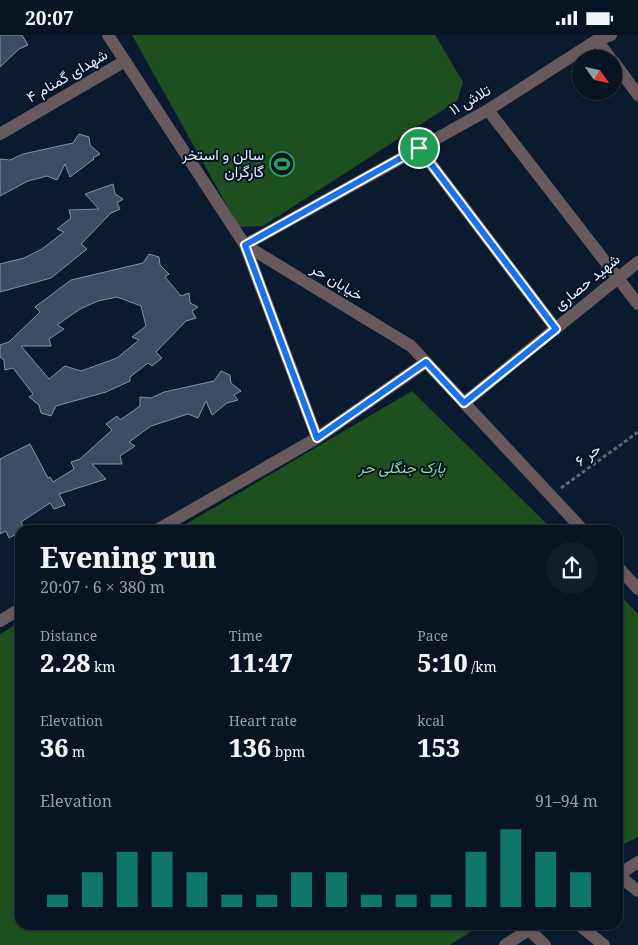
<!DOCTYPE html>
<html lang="en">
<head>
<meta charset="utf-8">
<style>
	:root { --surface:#081423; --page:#111d2b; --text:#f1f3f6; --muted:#989ea6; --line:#293341; --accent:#0f766e }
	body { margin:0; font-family:"Noto Serif",Vazirmatn,serif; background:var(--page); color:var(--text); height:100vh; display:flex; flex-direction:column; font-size:19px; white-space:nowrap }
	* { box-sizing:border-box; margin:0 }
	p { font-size:16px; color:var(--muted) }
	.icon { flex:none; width:28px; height:28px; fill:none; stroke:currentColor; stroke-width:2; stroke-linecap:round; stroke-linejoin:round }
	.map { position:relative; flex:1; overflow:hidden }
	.side { position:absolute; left:15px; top:490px; width:608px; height:405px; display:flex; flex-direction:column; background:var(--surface); border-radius:15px; box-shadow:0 1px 4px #0004,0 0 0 1px var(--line) }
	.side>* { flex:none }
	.needle { width:32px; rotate:124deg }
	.controls { position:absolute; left:572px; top:15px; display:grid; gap:10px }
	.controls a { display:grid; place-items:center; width:50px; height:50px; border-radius:50%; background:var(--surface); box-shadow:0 1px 4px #0004,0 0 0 1px var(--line); font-size:25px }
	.pin { position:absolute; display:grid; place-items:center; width:42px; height:42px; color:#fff; margin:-21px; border:2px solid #fff; border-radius:50%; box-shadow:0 1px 5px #0007 }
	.round { display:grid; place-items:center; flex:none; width:52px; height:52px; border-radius:26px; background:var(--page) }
	.overview { display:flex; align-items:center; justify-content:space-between; height:85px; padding:0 25px }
	h1 { font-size:28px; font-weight:800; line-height:38px }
	.figures { display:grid; grid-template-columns:repeat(3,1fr); gap:8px; height:85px; padding:5px 25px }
	.figures div { display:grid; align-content:center }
	.figures b { font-size:25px; font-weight:800 }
	.figures small { font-size:14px; font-weight:400 }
	.figures p { font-size:14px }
	.chart { height:140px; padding:10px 25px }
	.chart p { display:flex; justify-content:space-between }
	.chart svg { width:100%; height:90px; margin-top:5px; stroke:var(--accent); stroke-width:6 }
	.status { display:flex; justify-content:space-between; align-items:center; height:35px; padding:0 25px; background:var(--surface); direction:ltr }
	.status svg { height:14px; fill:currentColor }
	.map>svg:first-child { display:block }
	.green { fill:#1e4f1f }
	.building { fill:#3c4e65; stroke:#8094ae; fill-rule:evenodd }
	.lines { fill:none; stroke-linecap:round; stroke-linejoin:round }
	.path { stroke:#596779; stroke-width:3; stroke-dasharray:4 2.5; stroke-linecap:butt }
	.minor { stroke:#68595d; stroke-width:12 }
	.tertiary { stroke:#68595d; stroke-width:12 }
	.route-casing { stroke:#fff; stroke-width:10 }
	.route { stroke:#1a73e8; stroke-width:6 }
	.labels { text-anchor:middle; stroke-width:4; stroke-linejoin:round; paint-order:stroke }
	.street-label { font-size:15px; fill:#e5f0fe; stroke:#041225 }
	.poi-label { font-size:15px; fill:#e5f0fe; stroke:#041225; text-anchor:end }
	.park-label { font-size:15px; font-style:italic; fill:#95de93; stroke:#041225 }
</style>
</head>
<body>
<div class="status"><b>20:07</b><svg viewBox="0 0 49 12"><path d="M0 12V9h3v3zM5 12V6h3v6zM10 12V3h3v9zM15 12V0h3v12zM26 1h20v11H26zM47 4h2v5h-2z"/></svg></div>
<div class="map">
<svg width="638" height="910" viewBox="0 0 638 910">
	<rect width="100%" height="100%" fill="#0b1b2f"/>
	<path class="green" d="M 132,0 L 435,0 L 463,47 L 457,66 L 263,191 L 239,192 Z
		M 412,356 L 553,495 L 176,495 Z
		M 618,558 L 638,579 L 638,802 L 618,812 Z
		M 20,587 L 20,890 L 481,890 L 450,910 L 0,910 L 0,599 Z"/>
	<path class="building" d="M 0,0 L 22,0 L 28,10 L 19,14 L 0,32 Z
		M 79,99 L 89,102 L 90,110 L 100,119 L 93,123 L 94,124 L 70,142 L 65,129 L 57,145 L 47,141 L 28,146 L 0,161 L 0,124 L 10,125 L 23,119 L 73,108 Z
		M 113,149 L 115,159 L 123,164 L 117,168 L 120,174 L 111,178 L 81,209 L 87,214 L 51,243 L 0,257 L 0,229 L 24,223 L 42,214 L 64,197 L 57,194 L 71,183 L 69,175 L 99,174 L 85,159 Z
		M 149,219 L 159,222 L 160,230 L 169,239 L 165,242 L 181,261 L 189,258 L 190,268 L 198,272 L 192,276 L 196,283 L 186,286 L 156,317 L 162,323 L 152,331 L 148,328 L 130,342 L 130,346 L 106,357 L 56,371 L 51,381 L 41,378 L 39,370 L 29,362 L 33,359 L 13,333 L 5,335 L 4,325 L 0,322 L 0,310 L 9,307 L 40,277 L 35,272 L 71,245 L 143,228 ZM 117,262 L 141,271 L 146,291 L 132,302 L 139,305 L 117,323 L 81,336 L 65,331 L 49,344 L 21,311 L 51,311 L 49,304 L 64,294 L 57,290 L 80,274 L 98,266 Z
		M 221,336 L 230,340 L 231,348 L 241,356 L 234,360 L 238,365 L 227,368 L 212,380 L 206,366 L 198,383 L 188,379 L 151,391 L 129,407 L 135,411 L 120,421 L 122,429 L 92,429 L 106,444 L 59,459 L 65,470 L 54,474 L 50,468 L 21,487 L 25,495 L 20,495 L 20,497 L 9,503 L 6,496 L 0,499 L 0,424 L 30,409 L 48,443 L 50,442 L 53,447 L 74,434 L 71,427 L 80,424 L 112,395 L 106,389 L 117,381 L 120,385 L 140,371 L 140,362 L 151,363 L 164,357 L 214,346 Z"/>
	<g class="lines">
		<path class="path" d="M 561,453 L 638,397"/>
		<path class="minor" d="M 611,0 L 597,5 L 611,24
			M 614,27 L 638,60
			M 488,75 L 638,269
			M 0,99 L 125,26
			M 419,113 L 556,294
			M 464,368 L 638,227
			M 317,403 L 426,327
			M 157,495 L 317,403 L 245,210 L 488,75 L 597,5 L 600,0
			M 0,586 L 20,574
			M 618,840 L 638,856
			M 618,840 L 638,827
			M 579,890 L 604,910
			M 529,895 L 545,910
			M 505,910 L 537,890"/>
		<path class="tertiary" d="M 108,0 L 245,210 L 411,311 L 583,495
			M 618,532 L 638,554"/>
	</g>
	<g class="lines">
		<defs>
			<path id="route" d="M 419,113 L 556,294 L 464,368 L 426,327 L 317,403 L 245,210 Z"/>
		</defs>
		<use href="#route" class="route-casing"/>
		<use href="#route" class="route"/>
	</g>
	<defs>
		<symbol id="stadium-ring" viewBox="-11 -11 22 22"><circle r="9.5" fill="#041225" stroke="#2e9e5b" stroke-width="1.5"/><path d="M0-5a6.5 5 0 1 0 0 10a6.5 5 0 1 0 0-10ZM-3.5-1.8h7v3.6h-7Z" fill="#2e9e5b"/></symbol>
	</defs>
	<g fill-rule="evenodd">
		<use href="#stadium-ring" x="268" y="115" width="28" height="28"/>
	</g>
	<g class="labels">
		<g class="street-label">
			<text transform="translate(67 41) rotate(-30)" y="5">شهدای گمنام ۴</text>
			<text transform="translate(470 65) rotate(-30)" y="5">تلاش ۱۱</text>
			<text transform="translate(337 247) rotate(31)" y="5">خیابان حر</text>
			<text transform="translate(587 247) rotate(-39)" y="5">شهید حصاری</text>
			<text transform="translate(588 420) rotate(-36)" y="5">حر ۶</text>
		</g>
		<g class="poi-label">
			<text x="264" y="125">سالن و استخر<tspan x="264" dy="17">گارگران</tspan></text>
		</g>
		<g class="park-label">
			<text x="402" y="438">پارک جنگلی حر</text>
		</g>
	</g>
</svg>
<div class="controls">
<a><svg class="needle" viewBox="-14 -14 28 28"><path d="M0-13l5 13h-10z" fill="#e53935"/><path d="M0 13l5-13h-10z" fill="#989ea6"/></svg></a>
</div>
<div class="pin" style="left:419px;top:113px;background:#1e9e55"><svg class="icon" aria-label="arrive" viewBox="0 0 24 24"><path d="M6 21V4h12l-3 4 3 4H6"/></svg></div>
<section class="side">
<div class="overview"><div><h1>Evening run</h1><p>20:07 · 6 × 380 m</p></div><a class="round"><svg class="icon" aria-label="share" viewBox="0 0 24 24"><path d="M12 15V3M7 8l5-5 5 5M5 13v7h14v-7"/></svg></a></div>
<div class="figures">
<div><p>Distance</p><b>2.28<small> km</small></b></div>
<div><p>Time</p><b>11:47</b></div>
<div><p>Pace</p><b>5:10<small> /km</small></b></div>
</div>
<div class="figures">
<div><p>Elevation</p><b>36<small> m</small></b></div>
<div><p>Heart rate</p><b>136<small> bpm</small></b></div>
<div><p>kcal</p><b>153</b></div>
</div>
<div class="chart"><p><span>Elevation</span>91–94 m</p>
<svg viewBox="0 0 160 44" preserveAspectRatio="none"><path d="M5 44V38M15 44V27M25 44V17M35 44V17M45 44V27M55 44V38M65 44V38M75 44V27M85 44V27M95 44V38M105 44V38M115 44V38M125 44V17M135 44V6M145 44V17M155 44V27"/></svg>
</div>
</section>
</div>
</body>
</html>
